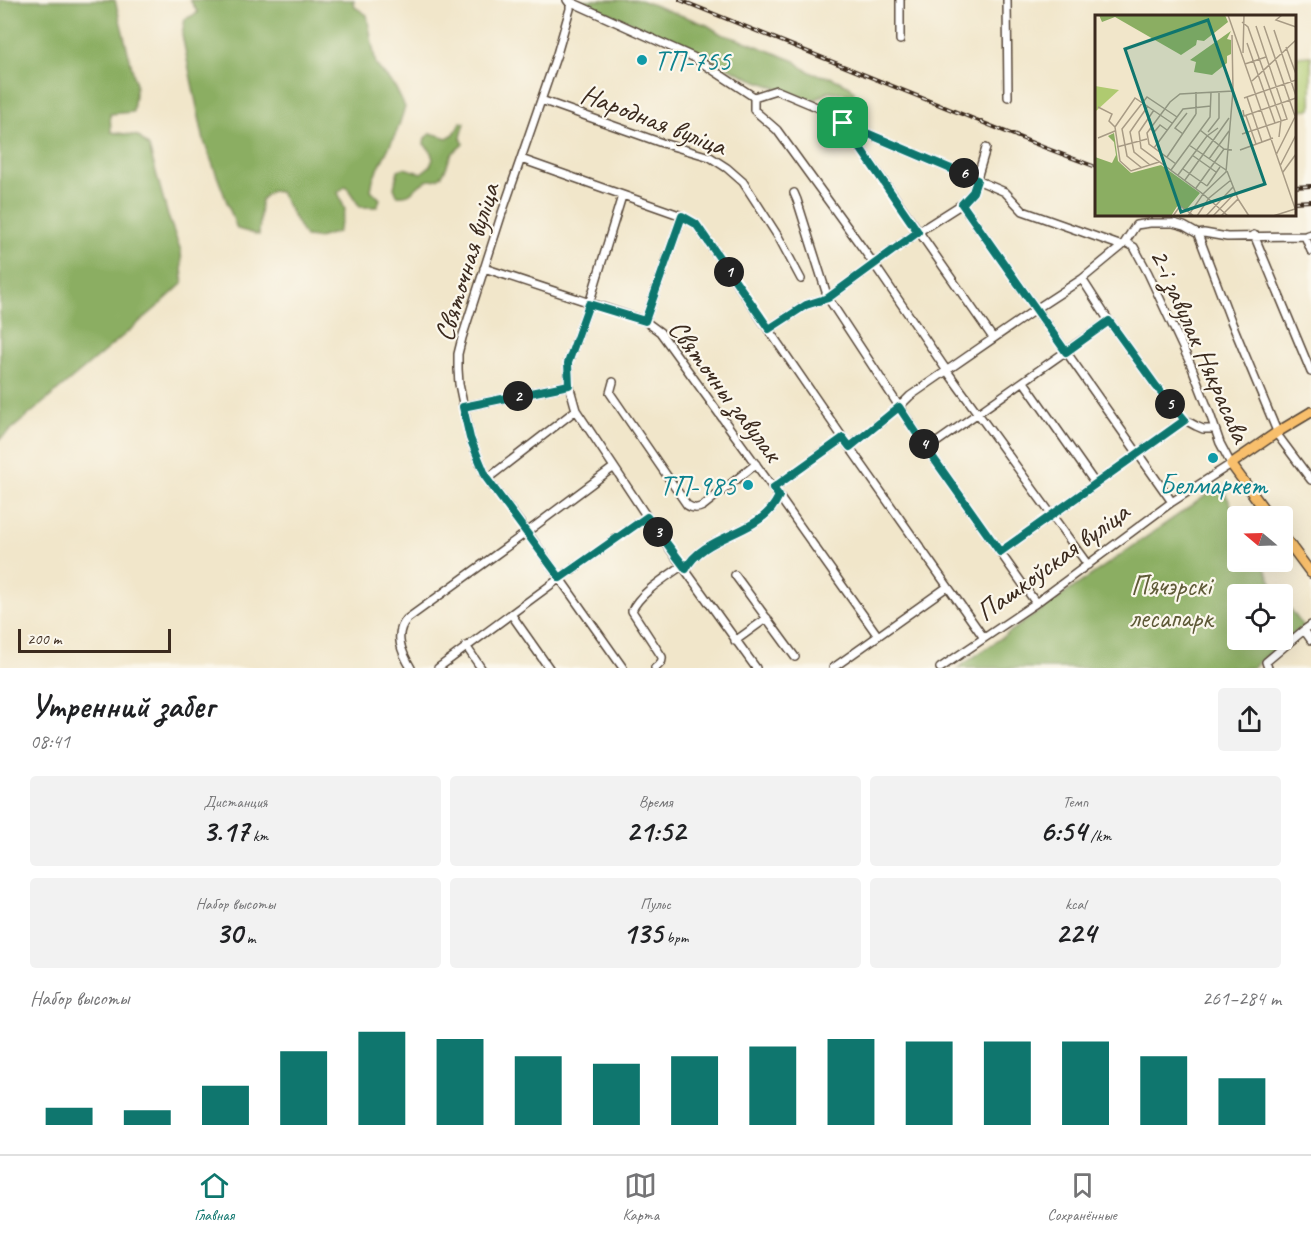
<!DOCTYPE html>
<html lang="ru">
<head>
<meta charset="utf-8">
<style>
	:root { --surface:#fff; --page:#f2f2f2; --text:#202124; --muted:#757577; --line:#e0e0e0; --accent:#0f766e }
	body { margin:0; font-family:Caveat,sans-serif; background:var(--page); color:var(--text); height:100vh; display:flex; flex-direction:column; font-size:22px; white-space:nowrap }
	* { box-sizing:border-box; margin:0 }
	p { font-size:20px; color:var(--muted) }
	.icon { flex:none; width:33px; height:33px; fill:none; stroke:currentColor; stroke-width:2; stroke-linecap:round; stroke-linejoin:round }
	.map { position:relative; height:668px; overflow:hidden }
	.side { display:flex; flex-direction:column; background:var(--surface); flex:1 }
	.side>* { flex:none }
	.needle { width:39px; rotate:289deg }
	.controls { position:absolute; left:1227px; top:506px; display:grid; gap:12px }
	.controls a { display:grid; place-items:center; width:66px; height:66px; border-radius:6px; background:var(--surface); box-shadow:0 6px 24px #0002; font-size:30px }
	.scale { position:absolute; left:18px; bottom:15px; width:153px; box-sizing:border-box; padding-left:6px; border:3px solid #3b2a1e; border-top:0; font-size:16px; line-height:21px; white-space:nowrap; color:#3b2a1e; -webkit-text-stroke:4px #fbf7ec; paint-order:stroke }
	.pin { position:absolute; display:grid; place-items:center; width:51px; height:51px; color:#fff; margin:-26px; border-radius:12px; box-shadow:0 3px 9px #0006 }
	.km { position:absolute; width:30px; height:30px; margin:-15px; border-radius:50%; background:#222; color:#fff; font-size:16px; line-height:30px; text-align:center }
	.round { display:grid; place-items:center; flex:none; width:63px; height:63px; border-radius:6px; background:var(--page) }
	.headline { display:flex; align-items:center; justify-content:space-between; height:102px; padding:0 30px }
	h1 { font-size:33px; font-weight:800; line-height:45px }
	.stats { display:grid; grid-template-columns:repeat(3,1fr); gap:9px; height:102px; padding:6px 30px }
	.stats div { display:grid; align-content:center; border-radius:6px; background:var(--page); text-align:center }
	.stats b { font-size:30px; font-weight:800 }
	.stats small { font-size:16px; font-weight:400 }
	.stats p { font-size:16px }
	.chart { height:168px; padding:12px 30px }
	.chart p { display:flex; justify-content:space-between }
	.chart svg { width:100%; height:108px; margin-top:6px; stroke:var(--accent); stroke-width:6 }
	.tabs { display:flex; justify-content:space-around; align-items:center; height:84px; border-top:2px solid var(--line); background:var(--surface); font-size:16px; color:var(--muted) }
	.tabs a { display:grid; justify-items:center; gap:3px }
	.tabs .selected { color:var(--accent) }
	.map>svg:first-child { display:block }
	.green { fill:#afca70; stroke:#757a47; stroke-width:1.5 }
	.forest { fill:#8bae62; stroke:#636c40; stroke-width:1.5 }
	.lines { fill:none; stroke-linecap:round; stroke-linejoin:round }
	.minor-casing { stroke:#564638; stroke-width:10 }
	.major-casing { stroke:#564638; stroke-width:12 }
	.minor { stroke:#fff; stroke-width:7 }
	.major { stroke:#f8bf6c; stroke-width:9 }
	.rail-casing { stroke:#3b2a1e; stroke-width:4 }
	.rail { stroke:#fbf7ec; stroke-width:1.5; stroke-dasharray:4.5; stroke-linecap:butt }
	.route-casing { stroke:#fff; stroke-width:12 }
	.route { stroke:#0f766e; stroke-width:8 }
	.culture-dot { fill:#0f9aa8; stroke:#fbf7ec; stroke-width:2 }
	.labels { text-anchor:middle; stroke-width:4.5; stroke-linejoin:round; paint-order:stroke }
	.culture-label { font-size:28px; fill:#0d838f; stroke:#fbf7ec; text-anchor:start }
	.street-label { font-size:28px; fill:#3b2a1e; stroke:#fbf7ec }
	.park-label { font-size:28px; fill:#5e5a37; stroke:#fbf7ec }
	.inset-road { fill:none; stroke:#a89b85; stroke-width:1.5 }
	.view { fill:#0f766e; fill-opacity:0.15; stroke:#0f766e; stroke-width:3 }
	.inset-edge { fill:none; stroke:#3b2a1e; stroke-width:3 }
</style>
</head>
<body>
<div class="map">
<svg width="1311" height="668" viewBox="0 0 1311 668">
	<rect width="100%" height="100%" fill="#fbf7ec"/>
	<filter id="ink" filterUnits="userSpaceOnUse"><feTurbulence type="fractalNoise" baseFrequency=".0167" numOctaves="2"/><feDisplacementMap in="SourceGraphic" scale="12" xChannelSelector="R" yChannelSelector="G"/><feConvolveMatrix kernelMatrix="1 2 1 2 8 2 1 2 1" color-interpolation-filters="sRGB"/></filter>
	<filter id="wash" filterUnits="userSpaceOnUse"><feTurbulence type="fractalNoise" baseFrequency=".008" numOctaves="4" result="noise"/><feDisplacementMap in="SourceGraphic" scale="24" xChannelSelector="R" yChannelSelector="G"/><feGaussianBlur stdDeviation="1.35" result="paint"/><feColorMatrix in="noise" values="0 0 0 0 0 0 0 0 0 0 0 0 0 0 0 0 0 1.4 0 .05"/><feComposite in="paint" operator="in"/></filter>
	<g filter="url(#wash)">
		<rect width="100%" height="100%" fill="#f1e6ca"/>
		<path class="green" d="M 1311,56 L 1311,109 L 1295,110 L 1295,57 Z"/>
		<path class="forest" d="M 0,0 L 115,0 L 136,84 L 133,112 L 110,114 L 111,132 L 138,136 L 149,147 L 168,216 L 181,251 L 183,283 L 155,309 L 0,439 Z
			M 190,0 L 355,0 L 353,1 L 355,7 L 367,15 L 376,65 L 395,87 L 405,107 L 397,131 L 373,179 L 371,190 L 380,199 L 377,207 L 360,207 L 346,186 L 338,192 L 345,210 L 338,232 L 318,238 L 305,237 L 280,192 L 271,191 L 261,200 L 259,235 L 237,229 L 204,141 L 182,35 L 185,19 L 198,13 Z
			M 578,0 L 640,0 L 707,25 L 721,34 L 747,42 L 795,61 L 803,68 L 814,74 L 830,77 L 850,86 L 855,92 L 852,95 L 830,91 L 817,99 L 807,99 L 752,79 L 651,31 Z
			M 461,122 L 465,123 L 461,137 L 463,144 C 459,149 452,151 450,157 C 447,164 446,173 439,178 C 435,181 430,179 426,181 C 413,187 414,197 397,195 L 394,188 L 398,170 L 404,168 L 421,173 L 430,166 L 433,159 L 430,150 L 424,144 L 425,138 L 431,133 L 447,138 L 454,134 Z
			M 1221,485 L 1237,517 L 1238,561 L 1261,561 L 1278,594 L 1238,594 L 1238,639 L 1282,639 L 1283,599 L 1303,626 L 1252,668 L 958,668 Z"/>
	</g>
	<g filter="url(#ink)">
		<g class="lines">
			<defs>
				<path id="minor" d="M 567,0 L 570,4 L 570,9 L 557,54 L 502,213 L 462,338 L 458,354 L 458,369 L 459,384 L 470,438 L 487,479 L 527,532 L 623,668
					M 1007,0 L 1008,97
					M 569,1 L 693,57 L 754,97 L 776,90 L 819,108 L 843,123 L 1005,192 L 1023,211 L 1122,246 L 1125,242 L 1134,247 L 1148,273 L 1191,365 L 1210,414 L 1220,443 L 1231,464 L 1172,502 L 1036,603 L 940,668
					M 900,40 L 900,0
					M 754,97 L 754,110 L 777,130 L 874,264 L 947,371 L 1088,565
					M 541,100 L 662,143 L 710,157 L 727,168 L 743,182 L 756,202 L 779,238 L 801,279
					M 843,123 L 993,338
					M 521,159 L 682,216 L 696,224 L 843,438 L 984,638
					M 794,193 L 797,200 L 828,298 L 927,449 L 1036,603
					M 622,196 L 589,304 L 568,363 L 569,385 L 576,410 L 614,467 L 647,517 L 756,668
					M 962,204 L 1172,502
					M 1198,234 L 1231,321 L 1276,429 L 1276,433 L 1311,480
					M 1254,235 L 1311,372
					M 1305,236 L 1311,251
					M 1125,242 L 1136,225 L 1150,223 L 1173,223 L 1184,226 L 1198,234 L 1204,233 L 1227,237 L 1305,236 L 1311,234
					M 484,268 L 645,321 L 660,332 L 773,488 L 878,636
					M 1082,279 L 1109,321 L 1156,386 L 1176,411 L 1185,420 L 1196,426 L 1203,429 L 1215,429
					M 645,321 L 682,216
					M 769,329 L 806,305 L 828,298 L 918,232 L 962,204 L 973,192 L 986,148
					M 613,382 L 610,393 L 687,505 C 693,509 697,509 703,506 L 756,464
					M 1024,382 L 1095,483
					M 463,407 L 569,385
					M 850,447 L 899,407 L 910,396 L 1036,309 L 1082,279 L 1122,246
					M 927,449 L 1109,321
					M 487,479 L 576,410
					M 773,488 L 843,438
					M 1000,552 L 1185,420
					M 686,569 C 701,538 749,535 771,509 C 774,505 777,500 779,496
					M 735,575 L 795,657
					M 511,614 L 549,668
					M 1304,630 L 1311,640
					M 735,641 L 767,618
					M 466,646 L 481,668
					M 411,668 C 402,653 393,634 407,619 L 527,532 L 614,467
					M 438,668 L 560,578 L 647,517
					M 655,668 C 659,665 663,662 662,657 L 632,611 C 638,594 668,576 683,565
					M 833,668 L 947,587
					M 1268,668 L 1266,662 L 1304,630 L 1311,625"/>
				<path id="major" d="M 1269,516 L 1231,464 L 1276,433 L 1311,412
					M 1282,534 L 1311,573"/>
			</defs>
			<use href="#minor" class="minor-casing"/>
			<use href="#major" class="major-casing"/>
			<use href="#minor" class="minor"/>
			<use href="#major" class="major"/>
			<defs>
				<path id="rail" d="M 680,0 L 1043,147 L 1096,167
					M 1294,187 L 1311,186
					M 1294,202 L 1311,201"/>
			</defs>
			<use href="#rail" class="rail-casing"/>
			<use href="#rail" class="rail"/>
		</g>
	</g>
	<g class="lines" filter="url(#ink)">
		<defs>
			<path id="route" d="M 843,123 L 977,180 L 973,192 L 962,204 L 1066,352 L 1109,321 L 1156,386 L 1185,420 L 1000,552 L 927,449 L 899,407 L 850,447 L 843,438 L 773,488 L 779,496 C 777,500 774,505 771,509 C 749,535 701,538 686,569 L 647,517 L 560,578 L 487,479 L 470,438 L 463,407 L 569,385 L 568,363 L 589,304 L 645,321 L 682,216 L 696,224 L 769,329 L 806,305 L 828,298 L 918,232 Z"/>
		</defs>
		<use href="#route" class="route-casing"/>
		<use href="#route" class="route"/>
	</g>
	<g class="culture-dot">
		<circle cx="642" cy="60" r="6"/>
		<circle cx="1213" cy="458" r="6"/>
		<circle cx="748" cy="485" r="6"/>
	</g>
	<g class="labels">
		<g class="culture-label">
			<text x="654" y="70">ТП-755</text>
			<text x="1213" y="494" text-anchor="middle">Белмаркет</text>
			<text x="736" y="495" text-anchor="end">ТП-985</text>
		</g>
		<g class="street-label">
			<text transform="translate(654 119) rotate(21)" y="10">Народная вуліца</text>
			<text transform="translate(466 262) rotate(-73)" y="10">Святочная вуліца</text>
			<text transform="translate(1201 345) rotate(66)" y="10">2-і завулак Някрасава</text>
			<text transform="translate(726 390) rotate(53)" y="10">Святочны завулак</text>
			<text transform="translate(1052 561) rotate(-36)" y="10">Пашкоўская вуліца</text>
		</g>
		<g class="park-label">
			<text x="1171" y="595">Пячэрскі<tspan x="1171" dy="32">лесапарк</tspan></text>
		</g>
	</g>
	<g transform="translate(1095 15)">
		<rect width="201" height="201" fill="#f1e6ca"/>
		<path d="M 0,71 L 24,75 L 1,96 L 0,96 Z" fill="#afca70"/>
		<path d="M 4,0 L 130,0 L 133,7 L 109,26 L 102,25 L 101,30 L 86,40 L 20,2 L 7,7 ZM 136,16 L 132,24 L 136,25 L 136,39 L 132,41 L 132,48 L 117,60 L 99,57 L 101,47 L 95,45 ZM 19,118 L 23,146 L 36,158 L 66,150 L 105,178 L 91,195 L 83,190 L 76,201 L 0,201 L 0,142 L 17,148 L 21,140 L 19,127 L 13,121 Z" fill="#8bae62"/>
		<path class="inset-road" d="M 133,0 L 201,196M 187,0 L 181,5 L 201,12M 147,7 L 153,12 L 186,105 L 184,122M 169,11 L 200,101M 179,15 L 201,81M 152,28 L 180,108M 191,32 L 201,59M 148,38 L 149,0M 150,49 L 171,42M 157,66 L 201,25M 101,77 L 101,99M 152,82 L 167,127M 149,83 L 201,65M 53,91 L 35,117 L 39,137 L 55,150M 3,92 L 17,99 L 14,106 L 20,112M 59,95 L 44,117 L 46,133 L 108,179 L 131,157 L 138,76M 148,95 L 149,101 L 201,83M 151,101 L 161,129M 55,114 L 60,116 L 65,110 L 72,115M 105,115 L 129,134 L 137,135M 113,117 L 124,103 L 124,77M 88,119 L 80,113 L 92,98M 147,119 L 192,104 L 161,11M 3,123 L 20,116M 94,130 L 131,155M 22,132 L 52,124M 59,133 L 88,94 L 116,91M 145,135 L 178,123M 97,140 L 121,157M 181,140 L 201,100M 72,142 L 101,99M 114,144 L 134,116M 64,147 L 36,156 L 25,146 L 20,112 L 40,83 L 77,108M 81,149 L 54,129 L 52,118 L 75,87 L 85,79 L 138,76 L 137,20M 185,151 L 201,120M 47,153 L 32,141 L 27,114 L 52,82 L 82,102M 88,154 L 112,171M 76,155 L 115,102 L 116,77M 188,157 L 201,139M 83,160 L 112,121 L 123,113M 90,165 L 134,103M 112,171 L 125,152M 101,173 L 129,134M 143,184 L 154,201M 78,201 L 85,191 L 95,198 L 93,201M 99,201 L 95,198 L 108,179 L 133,201M 102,201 L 114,183 L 136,165M 111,201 L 138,172M 118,201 L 140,178M 126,201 L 143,184 L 132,156M 178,201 L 200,194"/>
		<path class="view" d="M 113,5 L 170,169 L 86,197 L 30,34 Z"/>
		<rect width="201" height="201" class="inset-edge"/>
	</g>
</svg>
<div class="controls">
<a><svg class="needle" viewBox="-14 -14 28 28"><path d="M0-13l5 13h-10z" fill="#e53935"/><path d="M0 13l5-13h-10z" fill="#757577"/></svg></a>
<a><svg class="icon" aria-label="locate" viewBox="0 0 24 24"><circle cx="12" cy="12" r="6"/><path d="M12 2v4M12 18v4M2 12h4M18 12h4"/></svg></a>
</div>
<div class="scale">200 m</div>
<div class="pin" style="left:843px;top:123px;background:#1e9e55"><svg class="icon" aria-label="arrive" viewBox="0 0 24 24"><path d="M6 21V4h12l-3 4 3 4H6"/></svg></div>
<b class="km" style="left:729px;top:272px">1</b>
<b class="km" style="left:518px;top:396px">2</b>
<b class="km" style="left:658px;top:532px">3</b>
<b class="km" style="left:924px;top:444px">4</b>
<b class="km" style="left:1170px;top:404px">5</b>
<b class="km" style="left:964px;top:173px">6</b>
</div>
<section class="side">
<div class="headline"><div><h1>Утренний забег</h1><p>08:41</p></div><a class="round"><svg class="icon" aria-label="share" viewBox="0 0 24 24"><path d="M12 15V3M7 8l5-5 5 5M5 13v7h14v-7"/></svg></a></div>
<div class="stats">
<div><p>Дистанция</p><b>3.17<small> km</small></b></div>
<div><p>Время</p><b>21:52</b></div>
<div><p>Темп</p><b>6:54<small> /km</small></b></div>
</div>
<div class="stats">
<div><p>Набор высоты</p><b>30<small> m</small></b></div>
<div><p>Пульс</p><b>135<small> bpm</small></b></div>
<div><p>kcal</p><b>224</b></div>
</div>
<div class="chart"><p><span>Набор высоты</span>261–284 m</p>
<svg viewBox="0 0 160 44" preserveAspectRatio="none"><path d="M5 44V37M15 44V38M25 44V28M35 44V14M45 44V6M55 44V9M65 44V16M75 44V19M85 44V16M95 44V12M105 44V9M115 44V10M125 44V10M135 44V10M145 44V16M155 44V25"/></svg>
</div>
</section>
<nav class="tabs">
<a class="selected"><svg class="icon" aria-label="home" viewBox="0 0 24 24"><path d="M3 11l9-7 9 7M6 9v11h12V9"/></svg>Главная</a>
<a><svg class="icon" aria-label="map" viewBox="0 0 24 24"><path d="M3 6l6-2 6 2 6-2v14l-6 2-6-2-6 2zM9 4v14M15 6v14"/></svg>Карта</a>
<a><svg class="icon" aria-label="saved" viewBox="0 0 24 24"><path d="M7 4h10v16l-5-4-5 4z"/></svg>Сохранённые</a>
</nav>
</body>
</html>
